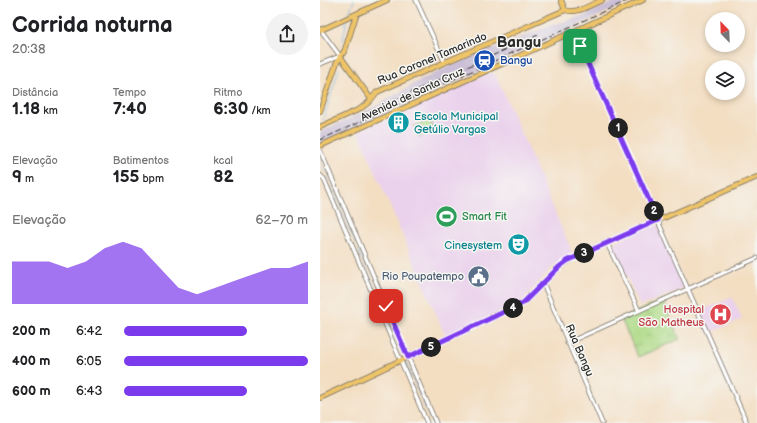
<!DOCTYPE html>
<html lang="pt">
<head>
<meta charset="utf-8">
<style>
	:root { --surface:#fff; --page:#f2f2f2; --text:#202124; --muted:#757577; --accent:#7c3aed }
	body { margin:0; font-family:"Balsamiq Sans",sans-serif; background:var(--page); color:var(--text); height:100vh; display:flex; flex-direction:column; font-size:15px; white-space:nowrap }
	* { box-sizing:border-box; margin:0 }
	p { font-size:13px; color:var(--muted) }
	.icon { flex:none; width:22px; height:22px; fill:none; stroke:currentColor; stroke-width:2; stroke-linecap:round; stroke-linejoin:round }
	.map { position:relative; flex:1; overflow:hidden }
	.drawer { display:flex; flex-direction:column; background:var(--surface); width:320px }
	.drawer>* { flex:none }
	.needle { width:26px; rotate:337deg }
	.buttons { position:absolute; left:385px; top:12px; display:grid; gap:8px }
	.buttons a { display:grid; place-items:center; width:40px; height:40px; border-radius:50%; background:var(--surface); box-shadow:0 2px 6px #0003; font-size:20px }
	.pin { position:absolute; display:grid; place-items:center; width:34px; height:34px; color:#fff; margin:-17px; border-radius:8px; box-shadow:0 2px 6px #0006 }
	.km { position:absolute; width:20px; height:20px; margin:-10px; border-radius:50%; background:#222; color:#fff; font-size:11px; line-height:20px; text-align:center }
	.round { display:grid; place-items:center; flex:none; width:42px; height:42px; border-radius:21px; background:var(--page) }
	.head { display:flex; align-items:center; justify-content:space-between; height:68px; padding:0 12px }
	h1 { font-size:22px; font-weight:800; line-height:30px }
	.figures { display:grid; grid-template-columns:repeat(3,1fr); gap:6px; height:68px; padding:4px 12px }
	.figures div { display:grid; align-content:center }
	.figures b { font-size:17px; font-weight:800 }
	.figures small { font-size:11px; font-weight:400 }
	.figures p { font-size:11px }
	.chart { height:112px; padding:8px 12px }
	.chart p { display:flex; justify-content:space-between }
	.chart svg { width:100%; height:72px; margin-top:4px; fill:var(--accent); opacity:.7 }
	ul { padding:0 12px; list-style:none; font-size:13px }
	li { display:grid; grid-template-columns:64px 48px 1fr; align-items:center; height:30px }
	li i { height:10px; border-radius:5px; background:var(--accent) }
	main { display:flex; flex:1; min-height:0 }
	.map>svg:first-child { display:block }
	.built { fill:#ead1ec }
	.industrial { fill:#cabfd6 }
	.grass { fill:url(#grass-tufts); stroke:#6c8258 }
	.pitch { fill:#aeda86; stroke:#6c8258 }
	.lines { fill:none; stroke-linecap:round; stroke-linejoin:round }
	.stream { stroke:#6cb1e2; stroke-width:1 }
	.minor-casing { stroke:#716a60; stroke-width:5 }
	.major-casing { stroke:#716a60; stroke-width:6 }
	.minor { stroke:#fff; stroke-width:3.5 }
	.major { stroke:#eec469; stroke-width:4.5 }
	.rail { stroke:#2b2b2b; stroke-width:1; stroke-dasharray:6 3; stroke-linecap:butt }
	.route-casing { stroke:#fff; stroke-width:8 }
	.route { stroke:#7c3aed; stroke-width:5 }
	.labels { text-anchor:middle; stroke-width:3; stroke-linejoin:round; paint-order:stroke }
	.street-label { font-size:11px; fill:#2b2b2b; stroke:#f6f6f2 }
	.transit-label { font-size:11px; fill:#164399; stroke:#f6f6f2; text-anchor:start }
	.culture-label { font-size:11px; fill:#0d838f; stroke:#f6f6f2; text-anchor:start }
	.leisure-label { font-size:11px; fill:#27864d; stroke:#f6f6f2; text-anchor:start }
	.service-label { font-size:11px; fill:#4e5e75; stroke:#f6f6f2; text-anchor:end }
	.health-label { font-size:11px; fill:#be3a42; stroke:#f6f6f2; text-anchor:end }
	.district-label { font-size:15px; font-weight:bold; fill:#2b2b2b; stroke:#f6f6f2 }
</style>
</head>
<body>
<main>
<section class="drawer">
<div class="head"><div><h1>Corrida noturna</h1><p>20:38</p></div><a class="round"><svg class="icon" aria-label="share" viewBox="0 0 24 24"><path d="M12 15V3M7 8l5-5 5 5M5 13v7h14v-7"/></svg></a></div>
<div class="figures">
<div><p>Distância</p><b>1.18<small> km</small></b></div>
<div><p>Tempo</p><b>7:40</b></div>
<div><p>Ritmo</p><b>6:30<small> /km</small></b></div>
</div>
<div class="figures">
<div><p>Elevação</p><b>9<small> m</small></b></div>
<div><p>Batimentos</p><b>155<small> bpm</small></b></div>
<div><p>kcal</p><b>82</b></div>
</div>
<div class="chart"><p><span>Elevação</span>62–70 m</p>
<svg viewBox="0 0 160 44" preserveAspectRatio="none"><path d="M0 44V18L10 18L20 18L30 22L40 18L50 10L60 6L70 10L80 22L90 34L100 38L110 34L120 30L130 26L140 22L150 22L160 18V44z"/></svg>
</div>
<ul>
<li><b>200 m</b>6:42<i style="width:67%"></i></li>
<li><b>400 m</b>6:05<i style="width:100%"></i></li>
<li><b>600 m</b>6:43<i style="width:67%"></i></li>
</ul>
</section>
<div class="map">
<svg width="437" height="423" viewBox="0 0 437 423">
	<defs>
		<pattern id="grass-tufts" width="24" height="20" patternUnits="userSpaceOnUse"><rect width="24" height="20" fill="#aeda86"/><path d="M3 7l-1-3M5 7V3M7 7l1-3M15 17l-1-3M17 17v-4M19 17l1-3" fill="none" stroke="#96bb74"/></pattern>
	</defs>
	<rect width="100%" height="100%" fill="#f6f6f2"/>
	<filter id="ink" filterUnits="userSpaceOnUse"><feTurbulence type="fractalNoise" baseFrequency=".025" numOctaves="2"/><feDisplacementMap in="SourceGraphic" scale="8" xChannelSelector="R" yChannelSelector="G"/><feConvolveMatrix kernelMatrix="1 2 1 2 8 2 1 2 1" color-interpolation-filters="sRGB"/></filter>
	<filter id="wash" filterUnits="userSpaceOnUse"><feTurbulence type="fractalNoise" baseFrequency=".012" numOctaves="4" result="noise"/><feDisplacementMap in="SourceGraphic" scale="16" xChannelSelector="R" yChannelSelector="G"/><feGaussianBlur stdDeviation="0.9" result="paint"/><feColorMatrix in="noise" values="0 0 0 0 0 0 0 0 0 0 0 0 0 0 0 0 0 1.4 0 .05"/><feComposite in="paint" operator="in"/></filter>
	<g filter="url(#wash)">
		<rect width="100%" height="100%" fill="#f3dec2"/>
		<path class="built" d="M 170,72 L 176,75 L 252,252 L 250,256 L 233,266 L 200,303 L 128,336 L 125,335 L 39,133 L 41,130 Z
			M 333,225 L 338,225 L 364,285 L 362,289 L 320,306 L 292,244 Z
			M 412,297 L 422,319 L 388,334 L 378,312 Z"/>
		<path class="industrial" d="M 298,0 L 314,0 L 0,144 L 0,132 L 56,106 L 95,83 L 161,51 L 178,47 L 225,27 L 265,15 Z"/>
		<path class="grass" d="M 343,300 L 360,339 L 318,357 L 301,319 Z"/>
		<path class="pitch" d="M 110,120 L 114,130 L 99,137 L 94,126 Z"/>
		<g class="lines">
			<path class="stream" d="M 28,16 L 34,0
				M 22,44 L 27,19
				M 3,120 L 19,69
				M 0,158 L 36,244
				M 39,251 L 83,356
				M 85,361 L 112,423"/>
		</g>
	</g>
	<g filter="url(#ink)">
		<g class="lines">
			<defs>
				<path id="minor" d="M 96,0 L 125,63
					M 0,29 L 20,56 L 0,64
					M 254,31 L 427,423
					M 0,150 L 116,423
					M 0,175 L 4,179 L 107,423
					M 287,243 L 319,311
					M 223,283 L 282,423
					M 247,343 L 437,258"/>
				<path id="major" d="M 241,0 L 245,10
					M 1,30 L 67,0
					M 20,56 L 51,99
					M 0,111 L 17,62 L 25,50 L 36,15
					M 0,127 L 40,109 L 49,102 L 57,92 L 245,10 C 258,14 270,5 282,0
					M 0,146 L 323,0
					M 0,398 L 203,303 L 239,267 L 257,256 L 437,177"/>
			</defs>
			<use href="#minor" class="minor-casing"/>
			<use href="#major" class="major-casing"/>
			<use href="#minor" class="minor"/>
			<use href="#major" class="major"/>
			<path class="rail" d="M 41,115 L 218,35
				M 0,140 L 309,0"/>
		</g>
	</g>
	<g class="lines" filter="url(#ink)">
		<defs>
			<path id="route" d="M 66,306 L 88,357 L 203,303 L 239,267 L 247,261 L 338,220 L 260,46"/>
		</defs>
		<use href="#route" class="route-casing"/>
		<use href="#route" class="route"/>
	</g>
	<defs>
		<symbol id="station-disc" viewBox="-11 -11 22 22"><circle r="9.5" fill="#1a4fb4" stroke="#f6f6f2"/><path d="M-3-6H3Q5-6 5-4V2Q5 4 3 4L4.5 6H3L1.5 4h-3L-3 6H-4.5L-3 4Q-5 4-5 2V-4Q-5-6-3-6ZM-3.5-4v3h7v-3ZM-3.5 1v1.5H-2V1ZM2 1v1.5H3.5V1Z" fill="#fff"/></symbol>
		<symbol id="building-disc" viewBox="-11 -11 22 22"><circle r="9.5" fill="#0f9aa8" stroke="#f6f6f2"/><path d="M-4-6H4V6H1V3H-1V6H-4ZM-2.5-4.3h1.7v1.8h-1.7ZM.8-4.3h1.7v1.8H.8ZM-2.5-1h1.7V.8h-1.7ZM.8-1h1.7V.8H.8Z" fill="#fff"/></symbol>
		<symbol id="stadium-disc" viewBox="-11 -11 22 22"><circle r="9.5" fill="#2e9e5b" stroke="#f6f6f2"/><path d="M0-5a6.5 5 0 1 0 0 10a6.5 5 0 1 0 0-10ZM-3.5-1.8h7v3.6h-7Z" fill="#fff"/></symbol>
		<symbol id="theatre-disc" viewBox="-11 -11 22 22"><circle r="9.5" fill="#0f9aa8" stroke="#f6f6f2"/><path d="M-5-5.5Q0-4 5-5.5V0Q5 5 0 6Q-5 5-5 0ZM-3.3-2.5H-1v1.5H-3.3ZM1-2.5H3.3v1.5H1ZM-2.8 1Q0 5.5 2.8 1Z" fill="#fff"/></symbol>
		<symbol id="civic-disc" viewBox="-11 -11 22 22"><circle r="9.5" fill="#5c6f8a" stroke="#f6f6f2"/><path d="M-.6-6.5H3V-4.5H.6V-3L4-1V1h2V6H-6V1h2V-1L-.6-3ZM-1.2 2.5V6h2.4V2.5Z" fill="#fff"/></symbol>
		<symbol id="hospital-disc" viewBox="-11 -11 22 22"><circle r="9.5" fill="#e0444e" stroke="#f6f6f2"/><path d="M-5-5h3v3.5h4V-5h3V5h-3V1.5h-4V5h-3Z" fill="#fff"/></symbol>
	</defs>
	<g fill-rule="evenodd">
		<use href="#station-disc" x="152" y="48" width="25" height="25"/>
		<use href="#building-disc" x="66" y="110" width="25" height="25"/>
		<use href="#stadium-disc" x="114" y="204" width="25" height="25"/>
		<use href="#theatre-disc" x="186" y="232" width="25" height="25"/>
		<use href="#civic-disc" x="146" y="264" width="25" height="25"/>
		<use href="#hospital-disc" x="388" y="302" width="25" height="25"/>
	</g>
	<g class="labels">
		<g class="street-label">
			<text transform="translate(112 58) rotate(-23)" y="4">Rua Coronel Tamarindo</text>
			<text transform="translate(92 94) rotate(-25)" y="4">Avenida de Santa Cruz</text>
			<text transform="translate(260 350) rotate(67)" y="4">Rua Bangu</text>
		</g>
		<g class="transit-label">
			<text x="180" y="64">Bangu</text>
		</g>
		<g class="culture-label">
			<text x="94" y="120">Escola Municipal<tspan x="94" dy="13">Getúlio Vargas</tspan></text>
			<text x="182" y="249" text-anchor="end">Cinesystem</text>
		</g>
		<g class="leisure-label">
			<text x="142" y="220">Smart Fit</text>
		</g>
		<g class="service-label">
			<text x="144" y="280">Rio Poupatempo</text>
		</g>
		<g class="health-label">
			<text x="384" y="313">Hospital<tspan x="384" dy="13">São Matheus</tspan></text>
		</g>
		<g class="district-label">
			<text x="199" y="47">Bangu</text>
		</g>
	</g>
</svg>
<div class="buttons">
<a><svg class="needle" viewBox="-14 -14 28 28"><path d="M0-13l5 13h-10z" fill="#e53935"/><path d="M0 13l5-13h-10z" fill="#757577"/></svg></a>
<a><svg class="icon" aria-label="layers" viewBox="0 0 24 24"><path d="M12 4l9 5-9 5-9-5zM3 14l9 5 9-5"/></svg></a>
</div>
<div class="pin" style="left:260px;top:46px;background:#1e9e55"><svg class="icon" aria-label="arrive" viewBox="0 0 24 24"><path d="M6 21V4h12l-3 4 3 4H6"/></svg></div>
<div class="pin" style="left:66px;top:306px;background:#d93025"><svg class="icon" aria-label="check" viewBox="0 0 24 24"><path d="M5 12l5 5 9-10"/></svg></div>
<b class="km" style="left:298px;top:128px">1</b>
<b class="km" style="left:334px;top:211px">2</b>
<b class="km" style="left:264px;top:253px">3</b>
<b class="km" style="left:193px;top:308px">4</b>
<b class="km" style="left:111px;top:347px">5</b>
</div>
</main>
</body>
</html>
